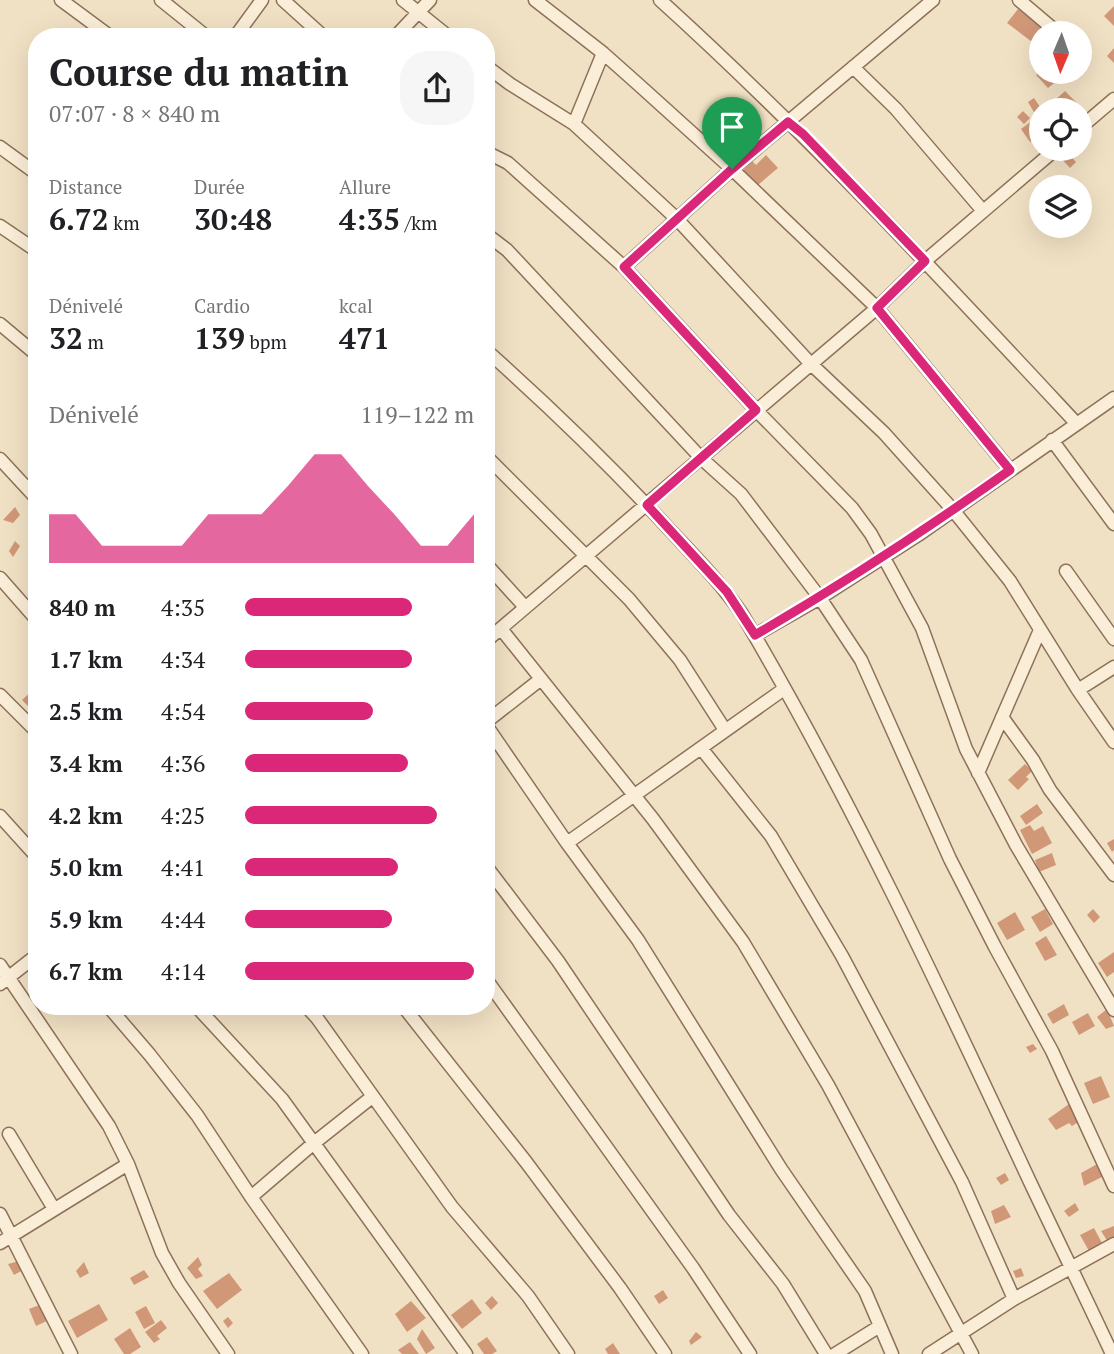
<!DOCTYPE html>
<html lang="fr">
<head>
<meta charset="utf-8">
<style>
	:root { --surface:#fff; --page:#f6f6f6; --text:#202124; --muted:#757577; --accent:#db2777 }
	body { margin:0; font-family:"PT Serif",serif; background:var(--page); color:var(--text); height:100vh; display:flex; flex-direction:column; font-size:26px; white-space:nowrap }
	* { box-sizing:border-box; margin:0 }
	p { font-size:23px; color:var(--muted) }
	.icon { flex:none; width:38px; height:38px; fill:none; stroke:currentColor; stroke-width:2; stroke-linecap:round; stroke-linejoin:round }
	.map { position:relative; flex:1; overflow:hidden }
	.side { position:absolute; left:28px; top:28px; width:467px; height:987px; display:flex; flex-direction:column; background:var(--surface); border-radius:28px; box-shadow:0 7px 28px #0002 }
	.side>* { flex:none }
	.needle { width:46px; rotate:182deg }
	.tools { position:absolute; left:1029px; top:21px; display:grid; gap:14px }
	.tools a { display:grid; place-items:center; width:63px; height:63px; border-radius:50%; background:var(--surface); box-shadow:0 7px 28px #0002; font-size:35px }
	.pin { position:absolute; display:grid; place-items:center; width:60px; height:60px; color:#fff; margin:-72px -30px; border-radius:50% 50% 50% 0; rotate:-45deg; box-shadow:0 0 7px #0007 }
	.pin .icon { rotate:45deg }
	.round { display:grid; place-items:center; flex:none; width:74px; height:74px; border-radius:28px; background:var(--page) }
	.overview { display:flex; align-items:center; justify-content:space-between; height:119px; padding:0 21px }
	h1 { font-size:38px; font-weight:700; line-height:52px }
	.figures { display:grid; grid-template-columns:repeat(3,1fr); gap:10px; height:119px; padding:7px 21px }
	.figures div { display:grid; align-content:center }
	.figures b { font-size:30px; font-weight:700 }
	.figures small { font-size:19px; font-weight:400 }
	.figures p { font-size:19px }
	.chart { height:196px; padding:14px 21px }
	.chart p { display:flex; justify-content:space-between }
	.chart svg { width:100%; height:126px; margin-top:7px; fill:var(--accent); opacity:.7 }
	ul { padding:0 21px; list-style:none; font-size:23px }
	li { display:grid; grid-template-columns:112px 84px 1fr; align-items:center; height:52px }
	li i { height:18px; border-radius:9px; background:var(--accent) }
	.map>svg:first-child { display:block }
	.building { fill:#d19878 }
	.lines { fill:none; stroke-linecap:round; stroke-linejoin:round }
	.minor-casing { stroke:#8d7259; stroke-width:15 }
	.minor { stroke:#fbeed8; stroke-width:12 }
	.route-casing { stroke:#fff; stroke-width:14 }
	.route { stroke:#db2777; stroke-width:9 }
</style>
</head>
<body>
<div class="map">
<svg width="1114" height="1354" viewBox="0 0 1114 1354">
	<rect width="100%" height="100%" fill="#f1e1c4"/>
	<path class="building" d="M 1114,6 L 1114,26 L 1104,16 Z
		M 1018,9 L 1050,33 L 1041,33 L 1041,43 L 1034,38 L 1032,42 L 1007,23 Z
		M 1114,48 L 1114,63 L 1107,56 Z
		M 1040,72 L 1052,72 L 1058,78 L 1054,72 L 1068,72 L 1048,88 L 1036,75 Z
		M 1065,91 L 1079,105 L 1073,110 L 1062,110 L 1054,101 Z
		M 1034,98 L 1042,110 L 1035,114 L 1028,102 Z
		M 1023,111 L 1030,118 L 1024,124 L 1017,117 Z
		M 1037,117 L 1041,123 L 1041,134 L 1030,142 L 1021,129 Z
		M 1064,149 L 1076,162 L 1070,168 L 1058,155 Z
		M 766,155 L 778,168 L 758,185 L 742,171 L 752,161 L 756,165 Z
		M 15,507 L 20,515 L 13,523 L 3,520 Z
		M 15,541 L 20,546 L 13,557 L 9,551 Z
		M 37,686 L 37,710 L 34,712 L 22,700 Z
		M 1025,764 L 1032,771 L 1026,777 L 1029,779 L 1018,790 L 1008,780 Z
		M 1037,804 L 1043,813 L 1026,825 L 1020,816 Z
		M 1030,825 L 1034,831 L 1043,826 L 1052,843 L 1032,854 L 1020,830 Z
		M 1114,839 L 1114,850 L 1112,852 L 1107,843 Z
		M 1052,853 L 1056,865 L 1039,872 L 1035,860 Z
		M 1045,909 L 1053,924 L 1040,932 L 1031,917 Z
		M 1093,909 L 1100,917 L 1094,923 L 1087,915 Z
		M 1015,912 L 1025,930 L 1007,940 L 997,923 Z
		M 1046,936 L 1057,955 L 1045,961 L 1035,943 Z
		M 1114,952 L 1114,972 L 1107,977 L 1098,963 Z
		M 1064,1004 L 1069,1015 L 1053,1024 L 1047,1014 Z
		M 1107,1009 L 1114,1026 L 1106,1029 L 1097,1017 Z
		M 1088,1013 L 1095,1026 L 1079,1035 L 1072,1022 Z
		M 1033,1044 L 1037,1049 L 1030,1053 L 1026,1047 Z
		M 1101,1076 L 1110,1097 L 1093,1104 L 1084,1083 Z
		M 1069,1104 L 1080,1121 L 1072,1126 L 1069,1123 L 1056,1130 L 1048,1119 Z
		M 1099,1163 L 1104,1176 L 1084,1186 L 1081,1173 Z
		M 1005,1173 L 1009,1180 L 1001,1185 L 996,1178 Z
		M 1075,1203 L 1079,1210 L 1069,1217 L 1064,1211 Z
		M 1004,1205 L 1011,1217 L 995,1224 L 991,1211 Z
		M 1114,1226 L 1114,1239 L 1108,1242 L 1101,1231 Z
		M 1094,1228 L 1102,1243 L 1089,1251 L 1080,1235 Z
		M 198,1257 L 202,1265 L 198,1269 L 203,1276 L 196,1279 L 187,1268 Z
		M 19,1261 L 23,1270 L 14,1275 L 8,1264 Z
		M 84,1262 L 89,1273 L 80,1278 L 76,1271 Z
		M 1021,1268 L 1024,1276 L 1016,1278 L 1013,1271 Z
		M 144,1270 L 149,1277 L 134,1285 L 130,1278 Z
		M 229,1273 L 242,1290 L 217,1309 L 203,1291 Z
		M 663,1290 L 668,1298 L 659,1304 L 654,1296 Z
		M 492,1296 L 498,1303 L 491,1310 L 485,1303 Z
		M 472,1299 L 482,1313 L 462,1329 L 451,1315 Z
		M 411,1301 L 426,1318 L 407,1332 L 395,1314 Z
		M 42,1304 L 49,1320 L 36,1326 L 29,1309 Z
		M 99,1304 L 108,1320 L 77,1338 L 68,1321 Z
		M 146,1306 L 155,1323 L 144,1329 L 135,1312 Z
		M 228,1317 L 233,1323 L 228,1328 L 223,1321 Z
		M 161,1320 L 167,1328 L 157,1336 L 160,1339 L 154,1343 L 145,1332 Z
		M 130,1328 L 141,1347 L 130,1354 L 124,1354 L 114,1339 Z
		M 422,1329 L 435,1348 L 426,1354 L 417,1339 Z
		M 696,1332 L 702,1337 L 691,1345 L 689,1341 Z
		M 487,1337 L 497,1351 L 492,1354 L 484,1354 L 477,1344 Z
		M 410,1342 L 419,1354 L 402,1354 L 398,1350 Z
		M 613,1343 L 620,1354 L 608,1354 L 605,1349 Z"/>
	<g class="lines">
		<defs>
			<path id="minor" d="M 61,0 L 111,37
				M 161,0 L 207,37
				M 283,0 L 324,37
				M 403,0 L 449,37
				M 535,0 L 603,53 L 639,85 L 732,169 L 877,308 L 1010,470
				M 660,0 C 807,133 941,278 1076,423
				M 1019,0 L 1058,33
				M 235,37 L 262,0
				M 395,37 L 430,0
				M 486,66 L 510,84 L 574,124 L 677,219 L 810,363 L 884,433 L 953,510 L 1010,581 L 1078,690 L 1114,742
				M 853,67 L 896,109 L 983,211
				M 574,124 L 603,53
				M 1080,128 L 1114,99
				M 0,147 L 37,174
				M 486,152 L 508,163 L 624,267 L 756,410 L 852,508 L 871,534 L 922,628 L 966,749 L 1016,845 L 1114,1010
				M 0,226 L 37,251
				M 486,234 L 507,250 L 701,458 L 741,494 L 820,598 L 861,660 L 950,859 L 995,947 L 1052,1051 L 1114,1186
				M 624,267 L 732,169 L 933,0
				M 0,324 L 37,355
				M 486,350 C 550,407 612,467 669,529 C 695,557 721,583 742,614 C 850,797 940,989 1030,1182 C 1057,1239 1085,1296 1112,1354
				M 1052,440 L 1114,524
				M 486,456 L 629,599 L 680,660 L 725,730
				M 0,459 L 37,499
				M 486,564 L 525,607
				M 1066,571 L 1114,639
				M 0,578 L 37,620
				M 502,630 L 653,819 L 743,942 L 828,1085 L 972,1354
				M 755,635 L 820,598 L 918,535 L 1114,398
				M 486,641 L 877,308 L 925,261 L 1056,149
				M 1078,690 L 1114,667
				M 0,695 L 37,732
				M 1002,717 L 1033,760 L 1050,790 L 1114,875
				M 486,722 L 541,679
				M 486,725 L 567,843 L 638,940 L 781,1169 L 865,1291 L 892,1354
				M 701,748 L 771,836 L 842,956 L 962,1182 L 1014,1299 L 929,1354
				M 978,773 L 1040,630
				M 0,816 L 37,857
				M 567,843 L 784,689
				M 486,866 L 558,961 L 729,1215 L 783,1284 L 826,1354
				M 0,965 L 109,1126 L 128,1164 L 162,1253 L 179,1283 L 228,1354
				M 486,979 L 693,1268 L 750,1354
				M 0,984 L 37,955
				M 108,1006 L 150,1055 L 197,1115 L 251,1197 L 362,1354
				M 196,1006 L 282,1099 L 466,1354
				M 306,1006 L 317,1018 L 452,1207 L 528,1296 L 568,1354
				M 403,1006 L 526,1162 L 620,1288 L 665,1354
				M 9,1134 L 54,1209
				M 251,1197 L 314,1143 L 372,1097
				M 0,1214 L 71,1354
				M 0,1243 L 128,1164
				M 1014,1299 L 1114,1244
				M 835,1354 L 880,1326"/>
		</defs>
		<use href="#minor" class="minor-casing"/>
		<use href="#minor" class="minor"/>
	</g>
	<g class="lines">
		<defs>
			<path id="route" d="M 788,122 L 803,134 L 925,261 L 877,308 L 1010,470 C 927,529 843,584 755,635 L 727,592 L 647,505 L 756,410 L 624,267 L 732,169 Z"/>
		</defs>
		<use href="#route" class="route-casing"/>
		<use href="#route" class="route"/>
	</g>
</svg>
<div class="tools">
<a><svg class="needle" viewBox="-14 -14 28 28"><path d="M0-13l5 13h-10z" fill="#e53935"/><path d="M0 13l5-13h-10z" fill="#757577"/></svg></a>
<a><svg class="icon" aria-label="locate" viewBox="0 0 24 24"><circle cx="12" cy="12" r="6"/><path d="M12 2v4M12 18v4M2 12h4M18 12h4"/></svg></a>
<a><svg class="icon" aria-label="layers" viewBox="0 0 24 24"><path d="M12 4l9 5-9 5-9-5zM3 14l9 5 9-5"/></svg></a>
</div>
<div class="pin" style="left:732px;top:169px;background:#1e9e55"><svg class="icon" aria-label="arrive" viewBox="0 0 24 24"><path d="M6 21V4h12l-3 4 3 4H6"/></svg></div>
<section class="side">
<div class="overview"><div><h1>Course du matin</h1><p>07:07 · 8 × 840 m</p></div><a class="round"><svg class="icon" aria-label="share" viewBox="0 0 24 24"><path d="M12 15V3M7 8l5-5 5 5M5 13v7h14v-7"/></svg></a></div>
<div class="figures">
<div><p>Distance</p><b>6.72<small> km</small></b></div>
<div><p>Durée</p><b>30:48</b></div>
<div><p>Allure</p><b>4:35<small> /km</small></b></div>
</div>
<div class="figures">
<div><p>Dénivelé</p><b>32<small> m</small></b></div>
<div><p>Cardio</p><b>139<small> bpm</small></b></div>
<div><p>kcal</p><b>471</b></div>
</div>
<div class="chart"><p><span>Dénivelé</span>119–122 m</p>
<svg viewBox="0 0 160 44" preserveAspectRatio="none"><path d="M0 44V27L10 27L20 38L30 38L40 38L50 38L60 27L70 27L80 27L90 17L100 6L110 6L120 17L130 27L140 38L150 38L160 27V44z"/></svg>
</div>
<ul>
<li><b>840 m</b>4:35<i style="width:73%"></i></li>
<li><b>1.7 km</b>4:34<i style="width:73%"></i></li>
<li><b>2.5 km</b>4:54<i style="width:56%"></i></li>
<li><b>3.4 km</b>4:36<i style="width:71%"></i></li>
<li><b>4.2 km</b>4:25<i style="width:84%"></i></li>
<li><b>5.0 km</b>4:41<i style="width:67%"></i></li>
<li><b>5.9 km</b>4:44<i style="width:64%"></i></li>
<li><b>6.7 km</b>4:14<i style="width:100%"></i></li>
</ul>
</section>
</div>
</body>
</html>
